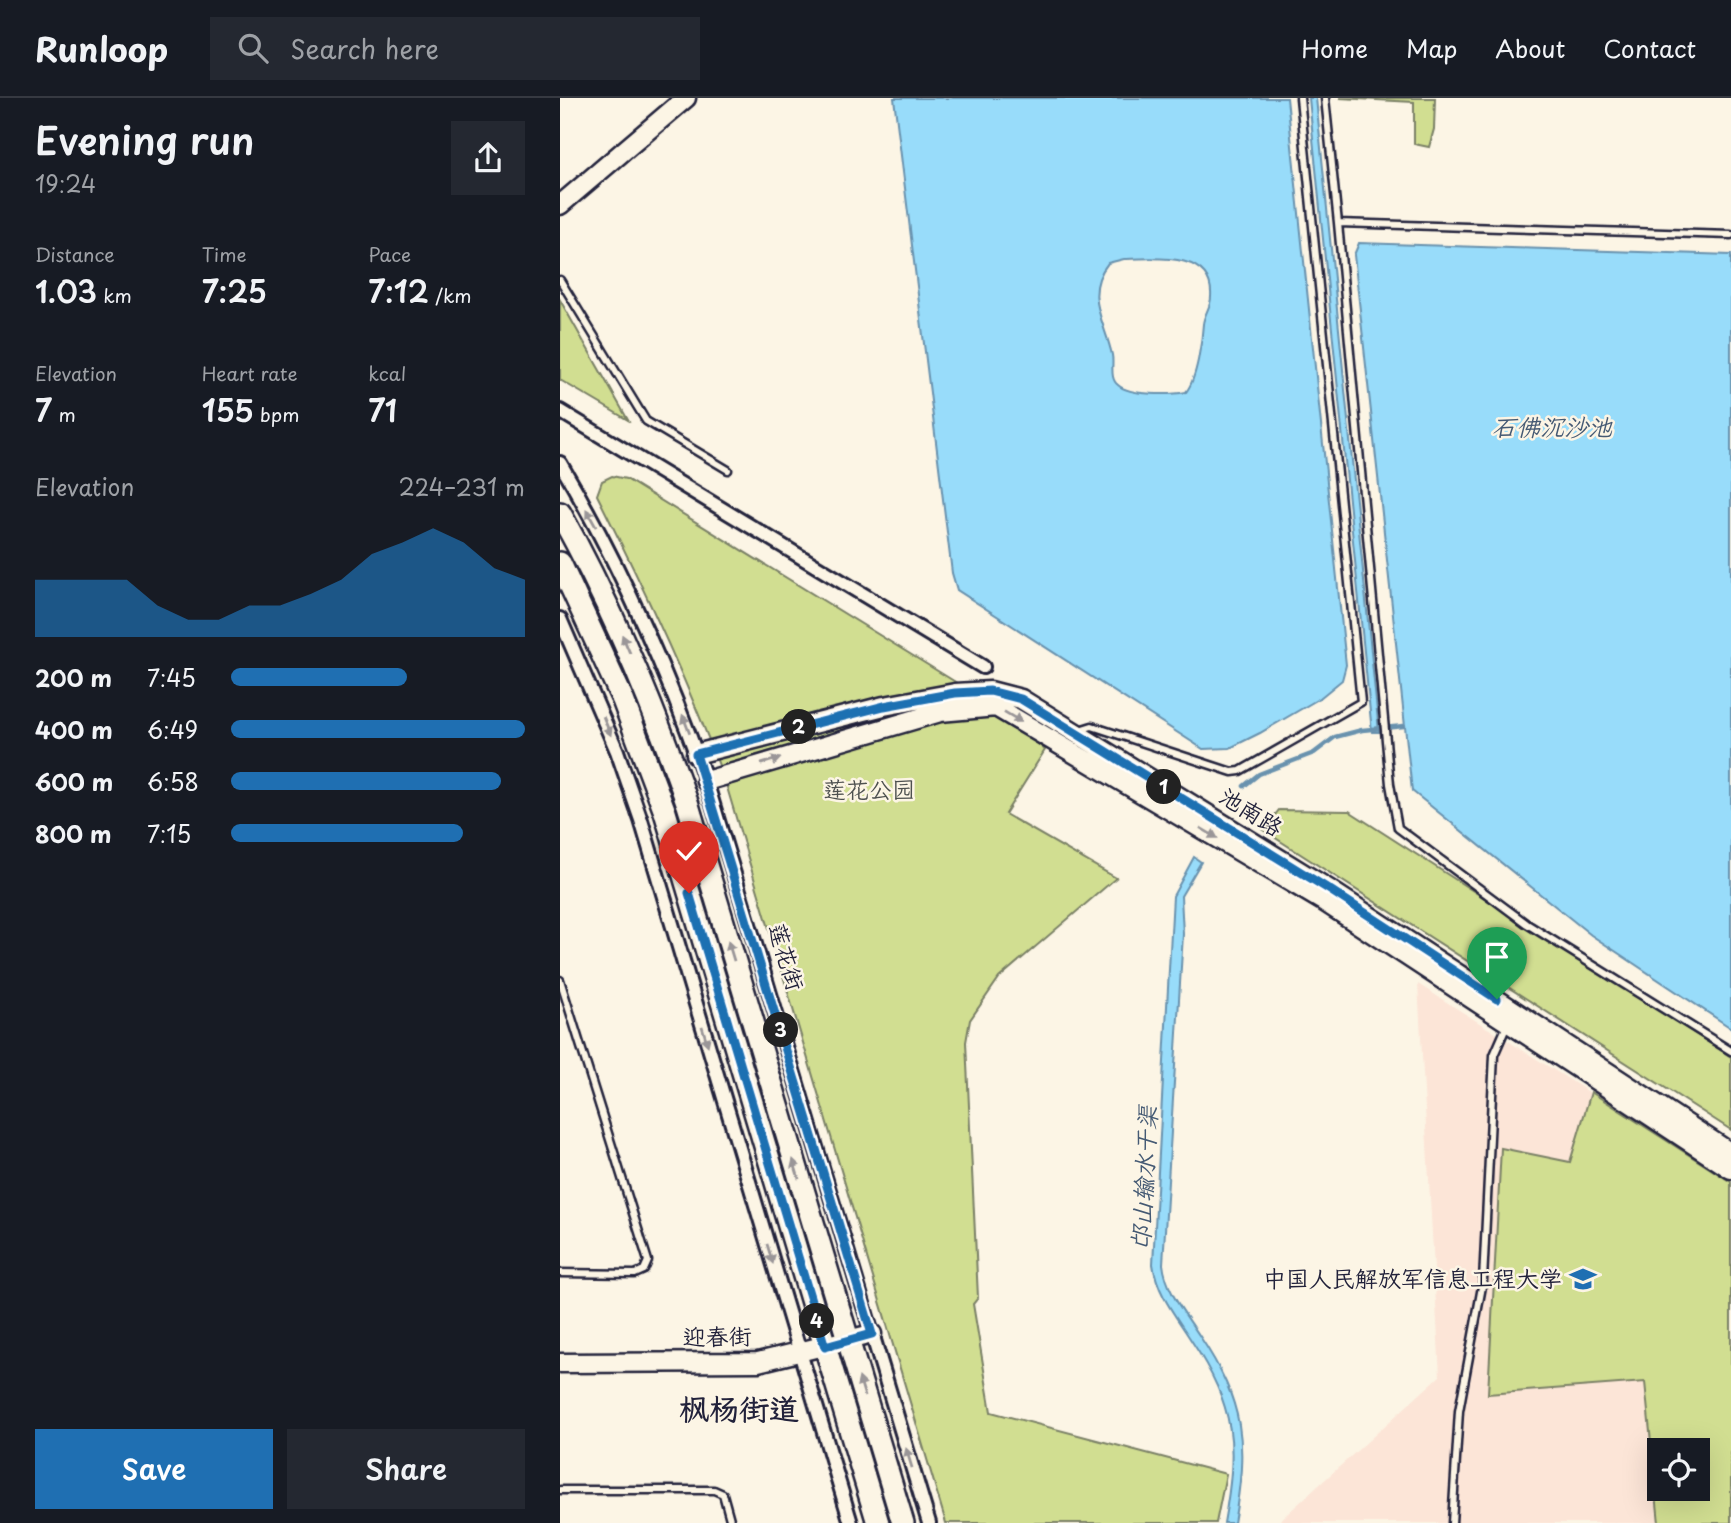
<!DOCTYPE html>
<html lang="en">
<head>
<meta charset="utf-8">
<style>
	:root { --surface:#171b24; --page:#242831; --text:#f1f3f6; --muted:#9ea1a6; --line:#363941; --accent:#1f6fb2 }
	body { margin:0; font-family:"Playpen Sans","LXGW WenKai TC",sans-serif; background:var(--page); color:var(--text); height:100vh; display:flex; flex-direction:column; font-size:26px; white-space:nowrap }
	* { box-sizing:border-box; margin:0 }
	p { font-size:23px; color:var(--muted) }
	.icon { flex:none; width:38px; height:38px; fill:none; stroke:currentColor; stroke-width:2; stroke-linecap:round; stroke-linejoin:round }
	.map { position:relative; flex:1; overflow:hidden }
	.details { display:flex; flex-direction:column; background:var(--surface); width:560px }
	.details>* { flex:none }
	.controls { position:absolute; left:1087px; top:1340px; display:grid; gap:14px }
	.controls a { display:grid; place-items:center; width:63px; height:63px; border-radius:0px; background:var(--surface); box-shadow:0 7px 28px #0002; font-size:35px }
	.pin { position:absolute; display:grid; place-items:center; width:60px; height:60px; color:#fff; margin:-72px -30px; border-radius:50% 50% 50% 0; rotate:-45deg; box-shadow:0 0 7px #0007 }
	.pin .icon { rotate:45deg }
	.km { position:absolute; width:35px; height:35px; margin:-18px; border-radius:50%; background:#222; color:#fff; font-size:19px; line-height:35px; text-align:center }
	.round { display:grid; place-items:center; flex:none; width:74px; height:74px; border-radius:0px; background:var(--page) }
	.headline { display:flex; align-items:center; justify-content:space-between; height:119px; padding:0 35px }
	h1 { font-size:38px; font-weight:600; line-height:52px }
	.stats { display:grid; grid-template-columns:repeat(3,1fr); gap:10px; height:119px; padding:7px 35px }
	.stats div { display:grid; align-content:center }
	.stats b { font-size:30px; font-weight:600 }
	.stats small { font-size:19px; font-weight:400 }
	.stats p { font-size:19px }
	.chart { height:196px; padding:14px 35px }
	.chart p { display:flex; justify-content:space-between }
	.chart svg { width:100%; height:126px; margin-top:7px; fill:var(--accent); opacity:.7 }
	.cta { display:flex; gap:14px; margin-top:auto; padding:14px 35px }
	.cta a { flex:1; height:80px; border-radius:0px; background:var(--accent); color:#fff; font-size:28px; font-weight:600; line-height:80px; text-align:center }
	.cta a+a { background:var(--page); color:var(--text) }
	ul { padding:0 35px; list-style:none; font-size:23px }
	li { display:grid; grid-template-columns:112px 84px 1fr; align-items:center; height:52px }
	li i { height:18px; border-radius:9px; background:var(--accent) }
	header { display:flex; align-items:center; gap:42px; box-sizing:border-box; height:98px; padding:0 35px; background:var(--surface); border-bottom:2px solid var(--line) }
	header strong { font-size:33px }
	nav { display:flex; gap:38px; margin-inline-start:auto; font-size:24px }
	.search { width:490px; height:63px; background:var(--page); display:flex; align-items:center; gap:18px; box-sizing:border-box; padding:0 24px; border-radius:0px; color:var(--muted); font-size:26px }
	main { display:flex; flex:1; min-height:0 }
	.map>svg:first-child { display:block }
	.built { fill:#fce5d7; fill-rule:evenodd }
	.green { fill:#d1de91; stroke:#7a8066; stroke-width:2; fill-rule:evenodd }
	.water { fill:#98dcfa; stroke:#6992ae; stroke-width:2; fill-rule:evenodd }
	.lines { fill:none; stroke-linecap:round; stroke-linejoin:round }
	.stream { stroke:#6992ae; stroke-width:4.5 }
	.lane-casing { stroke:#22223b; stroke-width:11 }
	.street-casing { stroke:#22223b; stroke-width:18 }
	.secondary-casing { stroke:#22223b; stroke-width:23 }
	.primary-casing { stroke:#22223b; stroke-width:26 }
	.lane { stroke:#fcf5e5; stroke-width:6 }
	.street { stroke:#fcf5e5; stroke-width:12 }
	.secondary { stroke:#fcf5e5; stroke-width:18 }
	.primary { stroke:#fcf5e5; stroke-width:21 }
	.oneway { fill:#9a9698 }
	.route-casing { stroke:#fff; stroke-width:14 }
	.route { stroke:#1f6fb2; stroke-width:9 }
	.labels { text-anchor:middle; stroke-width:5; stroke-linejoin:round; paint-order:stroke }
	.park-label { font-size:23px; fill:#4e5150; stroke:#fcf5e5 }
	.street-label { font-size:23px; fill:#22223b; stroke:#fcf5e5 }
	.poi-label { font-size:23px; fill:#22223b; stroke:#fcf5e5; text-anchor:end }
	.water-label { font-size:24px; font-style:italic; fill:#455a74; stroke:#fcf5e5 }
	.district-label { font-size:30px; font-weight:bold; fill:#22223b; stroke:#fcf5e5 }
</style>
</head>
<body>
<header>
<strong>Runloop</strong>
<div class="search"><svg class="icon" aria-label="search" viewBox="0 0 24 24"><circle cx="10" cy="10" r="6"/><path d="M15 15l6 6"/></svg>Search here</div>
<nav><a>Home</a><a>Map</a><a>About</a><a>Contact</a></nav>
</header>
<main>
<section class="details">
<div class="headline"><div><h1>Evening run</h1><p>19:24</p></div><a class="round"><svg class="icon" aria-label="share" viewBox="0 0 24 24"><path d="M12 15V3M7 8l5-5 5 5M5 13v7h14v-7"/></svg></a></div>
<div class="stats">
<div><p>Distance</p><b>1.03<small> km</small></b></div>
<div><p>Time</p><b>7:25</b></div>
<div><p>Pace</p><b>7:12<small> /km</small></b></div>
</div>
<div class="stats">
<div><p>Elevation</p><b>7<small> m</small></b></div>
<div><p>Heart rate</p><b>155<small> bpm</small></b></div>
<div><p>kcal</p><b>71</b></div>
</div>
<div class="chart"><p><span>Elevation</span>224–231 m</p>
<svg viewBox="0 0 160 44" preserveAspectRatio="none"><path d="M0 44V24L10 24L20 24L30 24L40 33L50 38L60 38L70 33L80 33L90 29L100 24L110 15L120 11L130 6L140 11L150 20L160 24V44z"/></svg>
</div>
<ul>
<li><b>200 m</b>7:45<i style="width:60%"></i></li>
<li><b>400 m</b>6:49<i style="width:100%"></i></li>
<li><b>600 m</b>6:58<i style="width:92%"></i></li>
<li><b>800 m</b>7:15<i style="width:79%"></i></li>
</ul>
<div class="cta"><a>Save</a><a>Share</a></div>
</section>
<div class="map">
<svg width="1171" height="1425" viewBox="0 0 1171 1425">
	<rect width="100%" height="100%" fill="#fcf5e5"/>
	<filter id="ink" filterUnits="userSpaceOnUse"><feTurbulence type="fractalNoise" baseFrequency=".0143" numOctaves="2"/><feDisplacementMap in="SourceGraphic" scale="14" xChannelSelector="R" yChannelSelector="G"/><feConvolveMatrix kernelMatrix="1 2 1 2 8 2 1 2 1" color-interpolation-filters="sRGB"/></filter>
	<g filter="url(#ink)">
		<path class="built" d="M 858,886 L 1171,1084 L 1171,1425 L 717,1425 L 880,1278 ZM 1099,1353 L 1138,1353 L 1138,1391 L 1099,1391 Z"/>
		<path class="green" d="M 779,0 L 875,0 L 874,31 L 869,49 L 854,46 L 854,4 Z
			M 0,202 L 68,322 L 0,282 Z
			M 52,378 L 66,381 L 436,609 L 485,652 L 445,716 L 556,780 L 439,880 L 410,922 L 406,944 L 418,1200 L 413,1206 L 431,1314 L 666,1376 L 656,1425 L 386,1425 L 166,686 C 129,586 85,492 37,397 L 42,383 Z
			M 719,712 L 789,713 L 1171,959 L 1171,1032 L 703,732 Z
			M 1031,994 L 1171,1084 L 1171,1425 L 1099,1425 L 1085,1284 L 928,1296 L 941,1050 L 1010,1064 ZM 1099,1353 L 1138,1353 L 1138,1391 L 1099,1391 Z"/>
		<path class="water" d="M 334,0 L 727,0 L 786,567 L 782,582 L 760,600 L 700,635 L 670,650 L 643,651 L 397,492 L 392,475 ZM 564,161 C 593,160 654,153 651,199 C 651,209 644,216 643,226 C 642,242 637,281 626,294 C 611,297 570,298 558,287 C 549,280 554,266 552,257 C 545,224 523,196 548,165 Z
			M 749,0 L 756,0 L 819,634 L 812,634 Z
			M 799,145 L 1171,157 L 1171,930 L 1031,837 L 852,693 L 794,157 Z
			M 634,759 L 641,764 L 621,798 L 623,836 L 603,1166 C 606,1193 624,1214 639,1237 C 685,1306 688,1345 674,1425 L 664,1425 C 678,1347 676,1310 631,1242 C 616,1218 597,1196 593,1166 L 613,798 Z"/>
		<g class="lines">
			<path class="stream" d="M 684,688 L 699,676 L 754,655 L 775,639 L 802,632 L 844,628"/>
			<defs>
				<path id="lane" d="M 765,0 L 778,125
					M 1171,137 L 778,125 L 830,686 L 838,730 L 967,826 L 1171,953
					M 0,182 L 86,323 L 168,372
					M 516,633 L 532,628 L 672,674 L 680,673 L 801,604 L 740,0
					M 0,882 L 88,1163 L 84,1172 L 75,1176 L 0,1175
					M 0,1392 L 154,1392 L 163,1396 L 171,1425
					M 892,1425 L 899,1313 L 923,1183 L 934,957 L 948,925"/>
				<path id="street" d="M 0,313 L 423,569
					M 0,365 C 60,466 107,573 146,683 L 369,1425
					M 0,521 L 57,653 L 81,722 L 291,1425"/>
				<path id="secondary" d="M 0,107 L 126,0
					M 136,656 L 324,608 L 395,595 L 430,593 L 461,601 L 770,792 L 1171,1055
					M 146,683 L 380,614 L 436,609 L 763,803 L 1171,1071
					M 0,1265 L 198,1264 L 312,1236"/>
				<path id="primary" d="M 0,415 C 52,509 93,606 128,707 L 343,1425
					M 0,465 L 63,602 L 105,714 L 318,1425"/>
			</defs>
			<use href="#lane" class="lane-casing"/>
			<use href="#street" class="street-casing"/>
			<use href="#secondary" class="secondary-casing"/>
			<use href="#primary" class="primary-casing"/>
			<use href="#lane" class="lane"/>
			<use href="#street" class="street"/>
			<use href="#secondary" class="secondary"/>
			<use href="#primary" class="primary"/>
		</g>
		<defs><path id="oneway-solid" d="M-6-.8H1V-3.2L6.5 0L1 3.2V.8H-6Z" transform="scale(1.75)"/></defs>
		<g class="oneway">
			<use href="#oneway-solid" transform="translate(31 420) rotate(-119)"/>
			<use href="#oneway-solid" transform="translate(66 546) rotate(-113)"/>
			<use href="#oneway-solid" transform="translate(453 619) rotate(31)"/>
			<use href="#oneway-solid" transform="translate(126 626) rotate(-111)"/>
			<use href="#oneway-solid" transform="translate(47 628) rotate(68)"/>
			<use href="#oneway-solid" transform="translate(211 663) rotate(-17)"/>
			<use href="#oneway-solid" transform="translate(649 735) rotate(31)"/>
			<use href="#oneway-solid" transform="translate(171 853) rotate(-107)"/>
			<use href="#oneway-solid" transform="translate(145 938) rotate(73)"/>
			<use href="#oneway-solid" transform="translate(236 1071) rotate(-107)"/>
			<use href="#oneway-solid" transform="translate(210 1156) rotate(73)"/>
			<use href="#oneway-solid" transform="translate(302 1289) rotate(-107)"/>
			<use href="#oneway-solid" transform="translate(349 1360) rotate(-107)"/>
		</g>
	</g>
	<g class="lines" filter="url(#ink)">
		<defs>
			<path id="route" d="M 129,795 L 265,1249 L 312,1236 L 136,656 L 324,608 L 395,595 L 430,593 L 461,601 L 770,792 L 937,901"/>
		</defs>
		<use href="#route" class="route-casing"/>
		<use href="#route" class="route"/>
	</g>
	<defs>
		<symbol id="university-bare" viewBox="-9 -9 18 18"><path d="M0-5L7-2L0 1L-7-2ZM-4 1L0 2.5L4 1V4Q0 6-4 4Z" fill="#1f6fb2" stroke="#fcf5e5" stroke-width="2.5" paint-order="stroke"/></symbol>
	</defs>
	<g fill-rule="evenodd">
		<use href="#university-bare" x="1004" y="1162" width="38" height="38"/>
	</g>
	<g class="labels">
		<g class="park-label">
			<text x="309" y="700">莲花公园</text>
		</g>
		<g class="street-label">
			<text transform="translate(691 714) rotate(32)" y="8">池南路</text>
			<text transform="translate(226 859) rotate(73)" y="8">莲花街</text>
			<text transform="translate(157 1239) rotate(-1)" y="8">迎春街</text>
		</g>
		<g class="poi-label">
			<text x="1002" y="1189">中国人民解放军信息工程大学</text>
		</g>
		<g class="water-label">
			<text x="992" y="338">石佛沉沙池</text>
			<text transform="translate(585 1080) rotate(-87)" y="8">邙山输水干渠</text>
		</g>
		<g class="district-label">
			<text x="179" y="1322">枫杨街道</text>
		</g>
	</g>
</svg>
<div class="controls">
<a><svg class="icon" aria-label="locate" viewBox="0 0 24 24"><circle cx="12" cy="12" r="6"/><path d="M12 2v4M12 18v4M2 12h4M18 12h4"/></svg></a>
</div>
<div class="pin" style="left:937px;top:901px;background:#1e9e55"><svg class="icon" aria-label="arrive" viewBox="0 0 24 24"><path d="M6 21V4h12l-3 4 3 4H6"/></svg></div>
<div class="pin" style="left:129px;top:795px;background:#d93025"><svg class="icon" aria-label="check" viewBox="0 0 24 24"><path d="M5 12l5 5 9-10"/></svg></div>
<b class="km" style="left:604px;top:689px">1</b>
<b class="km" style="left:239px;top:629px">2</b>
<b class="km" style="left:221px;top:932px">3</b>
<b class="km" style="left:257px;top:1223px">4</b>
</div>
</main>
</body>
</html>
